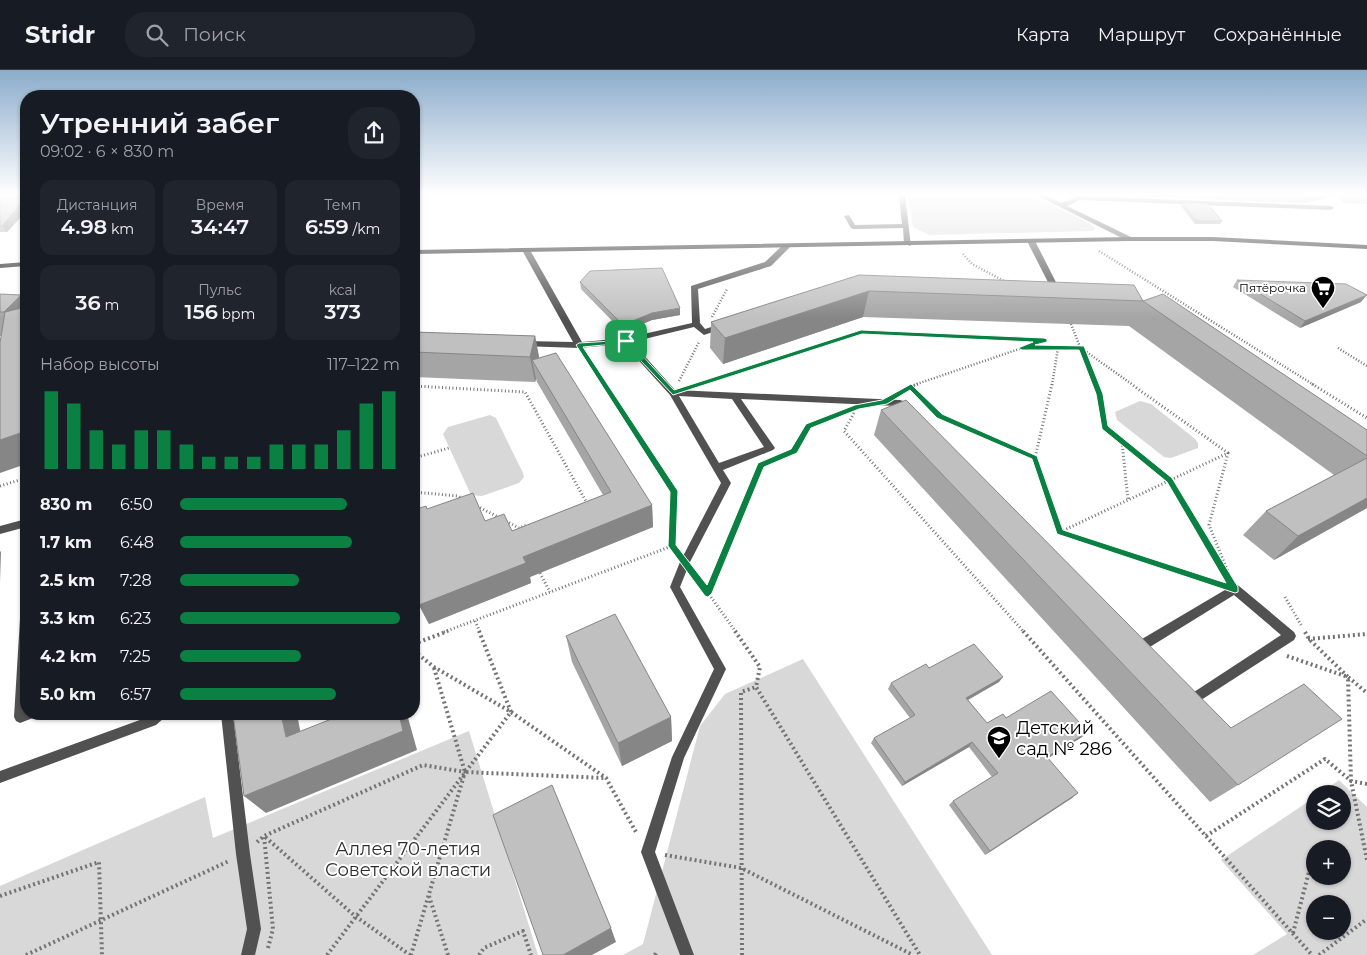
<!DOCTYPE html>
<html lang="ru">
<head>
<meta charset="utf-8">
<style>
	:root { --surface:#171b24; --page:#20242c; --text:#f1f3f6; --muted:#9ea1a6; --line:#363941; --accent:#0b8043 }
	body { margin:0; font-family:Montserrat,sans-serif; background:var(--page); color:var(--text); height:100vh; display:flex; flex-direction:column; font-size:19px; white-space:nowrap }
	* { box-sizing:border-box; margin:0 }
	p { font-size:16px; color:var(--muted) }
	.icon { flex:none; width:28px; height:28px; fill:none; stroke:currentColor; stroke-width:2; stroke-linecap:round; stroke-linejoin:round }
	.map { position:relative; flex:1; overflow:hidden }
	.panel { position:absolute; left:20px; top:20px; width:400px; height:630px; display:flex; flex-direction:column; background:var(--surface); border-radius:20px; box-shadow:0 1px 4px #0004 }
	.panel>* { flex:none }
	.controls { position:absolute; left:1306px; top:715px; display:grid; gap:10px }
	.controls a { display:grid; place-items:center; width:45px; height:45px; border-radius:50%; background:var(--surface); box-shadow:0 1px 4px #0004; font-size:25px }
	.pin { position:absolute; display:grid; place-items:center; width:42px; height:42px; color:#fff; margin:-21px; border-radius:10px; box-shadow:0 2px 8px #0006 }
	.round { display:grid; place-items:center; flex:none; width:52px; height:52px; border-radius:20px; background:var(--page) }
	.summary { display:flex; align-items:center; justify-content:space-between; height:85px; padding:0 20px }
	h1 { font-size:28px; font-weight:600; line-height:38px }
	.metrics { display:grid; grid-template-columns:repeat(3,1fr); gap:8px; height:85px; padding:5px 20px }
	.metrics div { display:grid; align-content:center; border-radius:12px; background:var(--page); text-align:center }
	.metrics b { font-size:21px; font-weight:600 }
	.metrics small { font-size:14px; font-weight:400 }
	.metrics p { font-size:14px }
	.chart { height:140px; padding:10px 20px }
	.chart p { display:flex; justify-content:space-between }
	.chart svg { width:100%; height:90px; margin-top:5px; stroke:var(--accent); stroke-width:6 }
	ul { padding:0 20px; list-style:none; font-size:16px }
	li { display:grid; grid-template-columns:80px 60px 1fr; align-items:center; height:38px }
	li i { height:12px; border-radius:6px; background:var(--accent) }
	header { display:flex; align-items:center; gap:30px; box-sizing:border-box; height:70px; padding:0 25px; background:var(--surface); border-bottom:1px solid var(--line) }
	header strong { font-size:24px }
	nav { display:flex; gap:28px; margin-inline-start:auto; font-size:18px }
	.search { width:350px; height:45px; background:var(--page); display:flex; align-items:center; gap:12px; box-sizing:border-box; padding:0 18px; border-radius:20px; color:var(--muted); font-size:19px }
	.map>svg:first-child { display:block }
	.green { fill:#d8d8d8; fill-rule:evenodd }
	.lines { fill:none; stroke-linecap:round; stroke-linejoin:round }
	.path-far2 { stroke:#737373; stroke-width:2.5; stroke-dasharray:1 2; stroke-linecap:butt }
	.path-far1 { stroke:#737373; stroke-width:3; stroke-dasharray:1 2.5; stroke-linecap:butt }
	.path { stroke:#737373; stroke-width:4; stroke-dasharray:2 3; stroke-linecap:butt }
	.service { fill:#515151; fill-rule:evenodd }
	.secondary { fill:#1e1e1e; fill-rule:evenodd }
	.wall { fill:#a5a5a5 }
	.shaded-wall { fill:#868686 }
	.building { fill:#c0c0c0; stroke:#868686 }
	.route { fill:#0b8043; stroke:#fff; fill-rule:evenodd }
	.labels { text-anchor:middle; stroke-width:4; stroke-linejoin:round; paint-order:stroke }
	.far-poi-label { font-size:12px; fill:#000; stroke:#fff; text-anchor:end }
	.near-poi-label { font-size:18px; fill:#000; stroke:#fff; text-anchor:start }
	.near-park-label { font-size:18px; fill:#2f2f2f; stroke:#fff }
</style>
</head>
<body>
<header>
<strong>Stridr</strong>
<div class="search"><svg class="icon" aria-label="search" viewBox="0 0 24 24"><circle cx="10" cy="10" r="6"/><path d="M15 15l6 6"/></svg>Поиск</div>
<nav><a>Карта</a><a>Маршрут</a><a>Сохранённые</a></nav>
</header>
<div class="map">
<svg width="1367" height="885" viewBox="0 0 1367 885">
	<rect width="100%" height="100%" fill="#fff"/>
	<path class="green" d="M 912,125 L 1031,125 L 1091,154 L 1095,158 L 1093,161 L 929,165 L 913,157 L 908,127 Z
		M 1140,331 L 1151,334 L 1194,368 L 1198,373 L 1198,378 L 1171,388 L 1164,387 L 1117,350 L 1115,342 Z
		M 490,345 L 496,348 L 523,403 L 524,407 L 519,413 L 482,426 L 471,425 L 443,364 L 448,357 Z
		M 803,589 L 992,885 L 623,885 L 643,874 L 700,656 L 725,624 Z
		M 469,661 L 538,885 L 0,885 L 0,816 L 205,727 L 213,768 Z
		M 1339,710 L 1367,737 L 1367,885 L 1253,885 L 1287,864 L 1221,790 L 1315,727 L 1315,751 L 1342,751 L 1342,724 L 1320,724 ZM 1315,779 L 1342,779 L 1342,806 L 1315,806 ZM 1315,834 L 1342,834 L 1342,861 L 1315,861 Z"/>
	<g class="lines">
		<path class="path-far2" d="M 1099,181 L 1314,315
			M 963,184 L 972,194 L 1006,212
			M 712,247 L 727,219
			M 1071,254 L 1095,315
			M 1338,278 L 1367,296
			M 585,285 L 605,315
			M 679,311 L 699,272
			M 706,312 L 861,262 L 1044,270 L 1025,277
			M 914,315 L 1022,278 L 1081,278 L 1133,315
			M 1052,315 L 1058,278"/>
		<path class="path-far1" d="M 604,314 L 674,421 L 672,476 L 676,481
			M 1052,314 L 1035,388 L 1060,462
			M 1095,314 L 1099,325 L 1104,358 L 1170,410 L 1228,508
			M 1312,314 L 1367,348
			M 414,316 L 525,322 L 588,435
			M 911,316 L 940,346 L 1035,388
			M 901,322 L 918,314
			M 854,343 L 844,361 L 1024,562
			M 1122,372 L 1128,430
			M 1228,383 L 1209,455 L 1230,507
			M 414,388 L 449,378
			M 779,388 L 794,381 L 809,356 L 842,343
			M 0,416 L 26,408
			M 414,422 L 458,426 L 462,429
			M 477,436 L 500,448
			M 506,451 L 519,458 L 527,455
			M 1060,462 L 1228,383 L 1131,314
			M 1060,462 L 1218,514
			M 540,503 L 550,522
			M 694,504 L 708,523
			M 1285,527 L 1301,555
			M 475,551 L 480,562
			M 444,562 L 672,476
			M 736,562 L 708,523 L 762,395"/>
		<path class="path" d="M 735,561 L 760,597 L 756,617 L 920,885
			M 1023,561 L 1312,885
			M 1305,562 L 1309,569 L 1348,607 L 1351,711 L 1367,790
			M 1308,569 L 1367,564
			M 414,574 L 448,561
			M 414,581 L 434,597 L 511,642 L 606,708 L 637,764
			M 1287,586 L 1348,607 L 1367,623
			M 434,598 L 465,702 L 605,708
			M 1206,766 L 1325,689 L 1351,711 L 1367,714
			M 257,772 L 264,766 L 423,695 L 465,702 L 411,885
			M 665,785 L 741,798 L 913,885
			M 0,826 L 99,792 L 102,885
			M 429,826 L 448,885
			M 1293,863 L 1311,794
			M 268,878 L 273,859 L 264,766 L 355,846 L 410,885
			M 26,885 L 229,791
			M 327,885 L 511,642 L 479,561
			M 479,885 L 484,878 L 523,861 L 531,885
			M 655,885 L 657,881
			M 742,885 L 741,622 L 756,617
			M 1319,885 L 1367,849"/>
		<path class="service" d="M 899,125 L 905,125 L 911,176 L 904,174 L 903,158 L 853,159 L 851,158 L 844,146 L 849,145 L 855,155 L 902,154 Z
			M 1036,125 L 1044,125 L 1061,133 L 1079,126 L 1331,136 L 1334,138 L 1331,140 L 1080,130 L 1067,136 L 1131,167 L 1132,169 L 1128,171 Z
			M 1028,169 L 1035,171 L 1062,224 L 1061,226 L 1055,226 L 1054,224 L 1027,171 Z
			M 784,174 L 791,176 L 771,196 L 698,219 L 700,253 L 705,259 L 721,254 L 724,254 L 724,258 L 704,265 L 694,257 L 632,272 L 675,320 L 900,330 L 903,331 L 912,341 L 911,343 L 905,343 L 898,336 L 741,329 L 775,378 L 773,380 L 723,400 L 731,413 L 690,492 L 680,517 L 726,599 L 684,688 L 655,782 L 694,885 L 680,885 L 641,782 L 672,687 L 714,599 L 670,517 L 680,492 L 721,413 L 670,325 L 624,274 L 579,278 L 521,276 L 521,272 L 524,271 L 573,272 L 522,180 L 526,178 L 530,180 L 582,272 L 626,268 L 692,253 L 691,216 L 765,192 ZM 679,326 L 732,329 L 764,377 L 719,393 Z
			M 26,449 L 26,457 L 0,464 L 0,456 Z
			M 1235,514 L 1239,516 L 1294,562 L 1296,566 L 1294,570 L 1198,632 L 1194,630 L 1192,626 L 1194,622 L 1281,565 L 1234,525 L 1145,580 L 1141,581 L 1137,580 L 1130,571 L 1132,567 L 1136,566 L 1142,569 Z
			M 26,544 L 26,644 L 35,644 L 33,648 L 20,653 L 16,651 L 14,647 L 20,549 L 22,546 Z
			M 151,644 L 166,644 L 164,648 L 156,655 L 0,713 L 0,701 L 148,647 Z
			M 221,644 L 233,644 L 250,784 L 261,859 L 255,885 L 241,885 L 247,859 L 236,784 Z"/>
		<path class="secondary" d="M 1128,167 L 1213,167 L 1367,175 L 1367,179 L 1213,171 L 1128,171 L 414,184 L 414,180 Z
			M 26,192 L 26,196 L 0,198 L 0,194 Z"/>
	</g>
	<path class="wall" d="M 0,125 L 26,125 L 26,141 L 7,162 L 0,162 Z
		M 1104,125 L 1367,125 L 1367,134 L 1344,133 L 1337,126 L 1303,133 Z
		M 1182,133 L 1222,151 L 1220,154 L 1195,154 L 1181,136 Z
		M 859,205 L 1143,231 L 1367,360 L 1367,438 L 1274,490 L 1243,465 L 1266,441 L 1334,405 L 1129,256 L 863,247 L 723,294 L 710,278 L 711,252 Z
		M 1237,210 L 1361,232 L 1300,258 L 1233,217 Z
		M 580,212 L 680,245 L 652,250 L 623,262 L 581,219 Z
		M 0,224 L 21,225 L 26,231 L 26,394 L 1,266 L 0,266 Z
		M 414,262 L 535,266 L 539,288 L 652,435 L 653,457 L 530,507 L 531,513 L 429,554 L 419,535 L 427,439 L 485,451 L 512,461 L 603,425 L 537,312 L 536,309 L 535,312 L 414,307 Z
		M 881,340 L 1238,715 L 1210,732 L 874,365 Z
		M 566,566 L 671,647 L 672,671 L 622,696 L 572,592 Z
		M 999,612 L 968,630 L 987,653 L 1006,648 L 1082,667 L 1048,688 L 1072,728 L 985,785 L 949,735 L 953,731 L 992,707 L 969,677 L 902,716 L 871,673 L 874,668 L 910,648 L 888,619 L 891,613 Z"/>
	<path class="shaded-wall" d="M 1309,125 L 1339,125 L 1337,126 L 1303,133 Z
		M 26,129 L 26,141 L 7,162 L 2,156 Z
		M 869,221 L 863,247 L 723,294 L 725,268 Z
		M 21,225 L 26,231 L 26,267 L 4,242 Z
		M 1367,225 L 1361,232 L 1300,258 L 1305,251 Z
		M 680,238 L 680,245 L 652,250 L 623,262 L 623,255 L 652,243 Z
		M 535,266 L 540,292 L 532,290 L 536,309 L 535,312 L 530,287 Z
		M 26,361 L 26,394 L 0,403 L 0,370 Z
		M 1367,428 L 1367,438 L 1274,490 L 1298,466 Z
		M 652,435 L 653,457 L 530,507 L 531,513 L 429,554 L 419,535 L 523,487 Z
		M 0,481 L 1,482 L 0,512 Z
		M 1003,607 L 999,612 L 962,633 L 966,628 Z
		M 281,644 L 297,644 L 305,686 L 286,667 Z
		M 399,644 L 407,644 L 417,680 L 266,743 L 244,726 Z
		M 671,647 L 672,671 L 622,696 L 618,673 Z
		M 1088,662 L 1082,667 L 1042,692 L 1047,687 Z
		M 972,672 L 969,677 L 902,716 L 905,712 Z
		M 1078,723 L 1072,728 L 985,785 L 990,781 Z
		M 611,858 L 616,872 L 592,885 L 563,885 Z"/>
	<path class="building" d="M 0,125 L 26,125 L 25,126 L 26,128 L 2,156 L 0,156 Z
		M 1182,133 L 1208,134 L 1222,151 L 1197,151 Z
		M 662,198 L 680,238 L 652,243 L 623,255 L 580,212 L 590,201 Z
		M 859,205 L 1134,215 L 1143,231 L 1163,224 L 1367,360 L 1367,386 L 1143,231 L 869,221 L 725,268 L 711,252 Z
		M 1237,210 L 1346,214 L 1367,225 L 1305,251 Z
		M 0,224 L 21,225 L 4,242 L 0,242 Z
		M 26,237 L 26,361 L 0,370 L 0,273 L 5,242 Z
		M 414,262 L 535,266 L 530,287 L 414,282 Z
		M 556,283 L 652,435 L 523,487 L 526,493 L 419,535 L 414,519 L 414,440 L 426,436 L 427,439 L 473,423 L 485,451 L 504,444 L 512,461 L 611,422 L 532,290 Z
		M 906,330 L 1231,658 L 1304,614 L 1342,649 L 1238,715 L 881,340 Z
		M 1367,388 L 1367,428 L 1298,466 L 1266,441 Z
		M 615,544 L 671,647 L 618,673 L 566,566 Z
		M 974,574 L 1003,607 L 966,628 L 987,653 L 1003,644 L 1006,648 L 1051,621 L 1088,662 L 1047,687 L 1078,723 L 990,781 L 953,731 L 998,703 L 972,672 L 905,712 L 874,668 L 915,645 L 891,613 L 926,594 L 929,598 Z
		M 233,644 L 281,644 L 286,667 L 344,644 L 399,644 L 403,661 L 244,726 Z
		M 552,715 L 611,858 L 563,885 L 543,885 L 493,745 Z"/>
	<linearGradient id="sky" x2="0" y2="1"><stop stop-color="#8baccb"/><stop offset="0.5" stop-color="#fff"/><stop offset="1" stop-color="#fff" stop-opacity="0"/></linearGradient>
	<rect width="1367" height="249" fill="url(#sky)"/>
	<path class="route" d="M 861,260 L 1044,268 L 1047,269 L 1047,272 L 1035,275 L 1084,276 L 1103,324 L 1108,356 L 1172,408 L 1238,517 L 1238,522 L 1235,523 L 1057,464 L 1032,389 L 937,348 L 910,320 L 887,334 L 859,339 L 811,358 L 797,383 L 764,397 L 712,523 L 708,527 L 705,526 L 668,476 L 670,422 L 576,275 L 579,273 L 628,270 L 674,320 ZM 862,264 L 1033,272 L 1018,278 L 1022,280 L 1079,280 L 1096,324 L 1102,359 L 1167,412 L 1226,513 L 1063,460 L 1037,386 L 942,344 L 911,314 L 882,330 L 855,335 L 806,354 L 791,379 L 758,393 L 707,515 L 676,475 L 678,421 L 583,277 L 624,273 L 673,325 Z"/>
	<defs>
		<symbol id="supermarket-pin" viewBox="-11 -11 22 30"><path d="M0 17L-7.5 6A9.5 9.5 0 1 1 7.5 6Z" fill="#000" stroke="#fff"/><path d="M-6-5.5h2.5l.6 2H6L4.5 2H-2.5L-4.4-4H-6ZM-1.5 3.2a1.3 1.3 0 1 0 .1 0ZM3 3.2a1.3 1.3 0 1 0 .1 0Z" fill="#fff"/></symbol>
		<symbol id="school-pin" viewBox="-11 -11 22 30"><path d="M0 17L-7.5 6A9.5 9.5 0 1 1 7.5 6Z" fill="#000" stroke="#fff"/><path d="M0-5L7-2L0 1L-7-2ZM-4 1L0 2.5L4 1V4Q0 6-4 4Z" fill="#fff"/></symbol>
	</defs>
	<g fill-rule="evenodd">
		<use href="#supermarket-pin" x="1309" y="204" width="28" height="38"/>
		<use href="#school-pin" x="985" y="654" width="28" height="38"/>
	</g>
	<g class="labels">
		<g class="far-poi-label">
			<text x="1306" y="222">Пятёрочка</text>
		</g>
		<g class="near-poi-label">
			<text x="1016" y="664">Детский<tspan x="1016" dy="21">сад № 286</tspan></text>
		</g>
		<g class="near-park-label">
			<text x="408" y="785">Аллея 70-летия<tspan x="408" dy="21">Советской власти</tspan></text>
		</g>
	</g>
</svg>
<div class="controls">
<a><svg class="icon" aria-label="layers" viewBox="0 0 24 24"><path d="M12 4l9 5-9 5-9-5zM3 14l9 5 9-5"/></svg></a>
<a>+</a>
<a>−</a>
</div>
<div class="pin" style="left:626px;top:271px;background:#1e9e55"><svg class="icon" aria-label="arrive" viewBox="0 0 24 24"><path d="M6 21V4h12l-3 4 3 4H6"/></svg></div>
<section class="panel">
<div class="summary"><div><h1>Утренний забег</h1><p>09:02 · 6 × 830 m</p></div><a class="round"><svg class="icon" aria-label="share" viewBox="0 0 24 24"><path d="M12 15V3M7 8l5-5 5 5M5 13v7h14v-7"/></svg></a></div>
<div class="metrics">
<div><p>Дистанция</p><b>4.98<small> km</small></b></div>
<div><p>Время</p><b>34:47</b></div>
<div><p>Темп</p><b>6:59<small> /km</small></b></div>
</div>
<div class="metrics">
<div><b>36<small> m</small></b></div>
<div><p>Пульс</p><b>156<small> bpm</small></b></div>
<div><p>kcal</p><b>373</b></div>
</div>
<div class="chart"><p><span>Набор высоты</span>117–122 m</p>
<svg viewBox="0 0 160 44" preserveAspectRatio="none"><path d="M5 44V6M15 44V12M25 44V25M35 44V32M45 44V25M55 44V25M65 44V32M75 44V38M85 44V38M95 44V38M105 44V32M115 44V32M125 44V32M135 44V25M145 44V12M155 44V6"/></svg>
</div>
<ul>
<li><b>830 m</b>6:50<i style="width:76%"></i></li>
<li><b>1.7 km</b>6:48<i style="width:78%"></i></li>
<li><b>2.5 km</b>7:28<i style="width:54%"></i></li>
<li><b>3.3 km</b>6:23<i style="width:100%"></i></li>
<li><b>4.2 km</b>7:25<i style="width:55%"></i></li>
<li><b>5.0 km</b>6:57<i style="width:71%"></i></li>
</ul>
</section>
</div>
</body>
</html>
